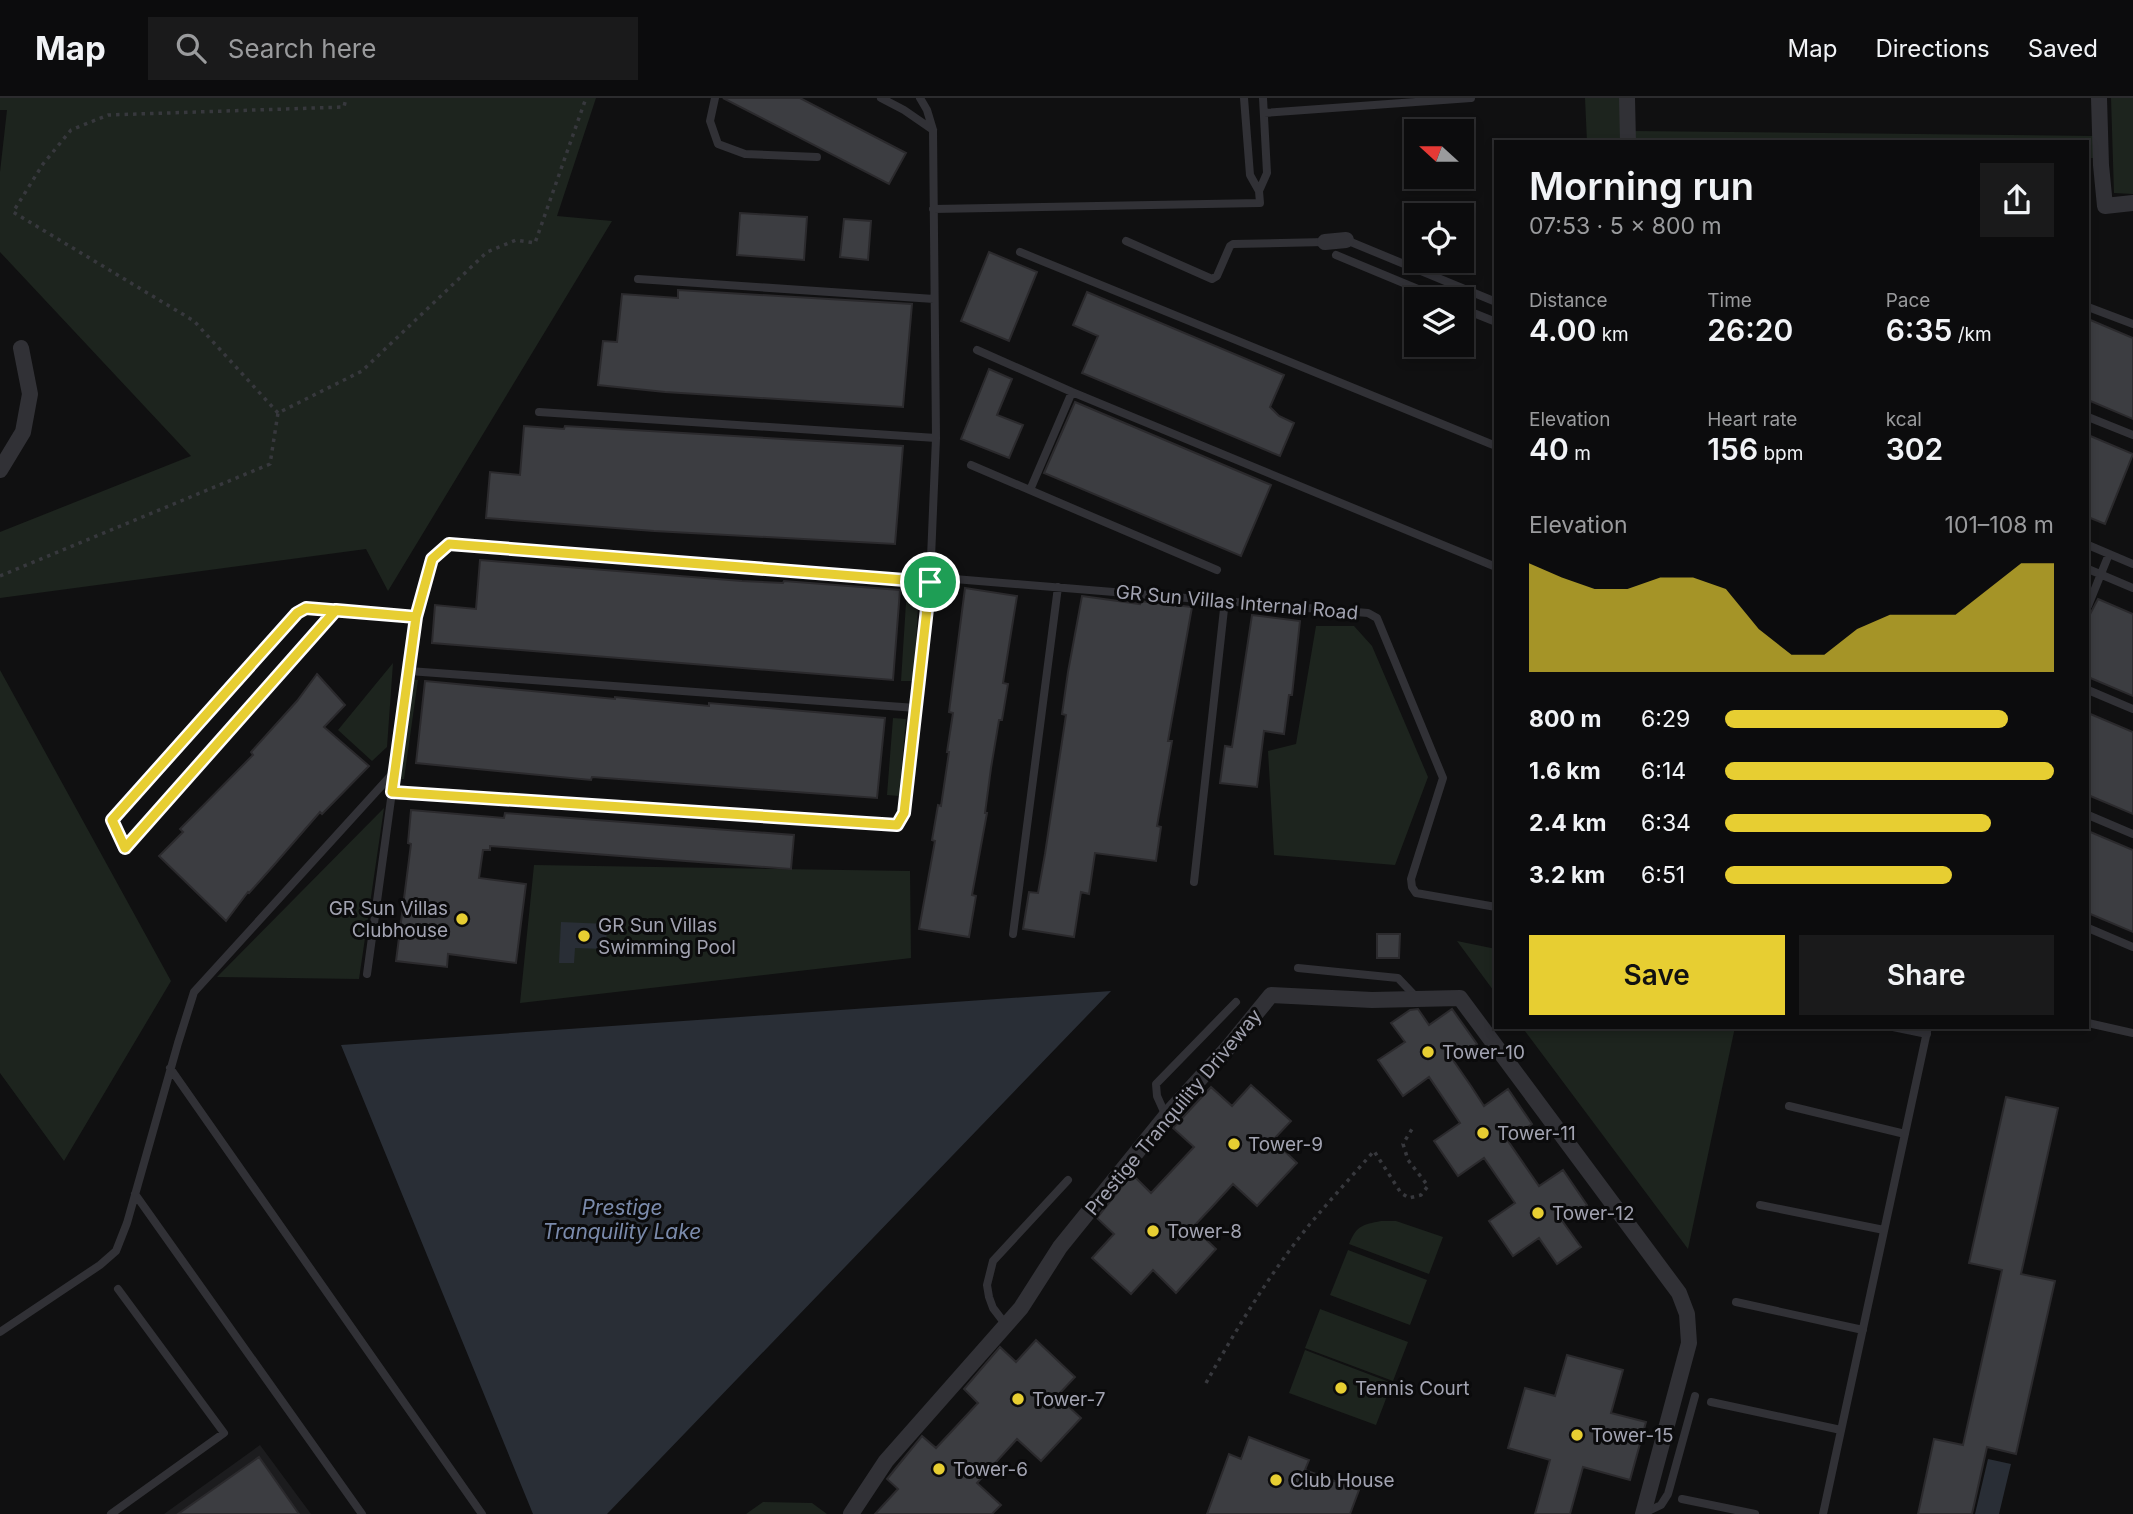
<!DOCTYPE html>
<html lang="en">
<head>
<meta charset="utf-8">
<style>
	:root { --surface:#0c0c0d; --page:#1a1a1b; --text:#f1f3f6; --muted:#9a9b9d; --line:#2c2c2e; --accent:#e7ce32 }
	body { margin:0; font-family:Inter,sans-serif; background:var(--page); color:var(--text); height:100vh; display:flex; flex-direction:column; font-size:26px; white-space:nowrap }
	* { box-sizing:border-box; margin:0 }
	p { font-size:23px; color:var(--muted) }
	.icon { flex:none; width:38px; height:38px; fill:none; stroke:currentColor; stroke-width:2; stroke-linecap:round; stroke-linejoin:round }
	.map { position:relative; flex:1; overflow:hidden }
	.panel { position:absolute; left:1494px; top:42px; width:595px; height:889px; display:flex; flex-direction:column; background:var(--surface); border-radius:0px; box-shadow:0 4px 10px #0003,0 0 0 2px var(--line) }
	.panel>* { flex:none }
	.needle { width:46px; rotate:291deg }
	.tools { position:absolute; left:1404px; top:21px; display:grid; gap:14px }
	.tools a { display:grid; place-items:center; width:70px; height:70px; border-radius:0px; background:var(--surface); box-shadow:0 4px 10px #0003,0 0 0 2px var(--line); font-size:35px }
	.pin { position:absolute; display:grid; place-items:center; width:60px; height:60px; color:#fff; margin:-30px; border:4px solid #fff; border-radius:50%; box-shadow:0 2px 7px #0007 }
	.round { display:grid; place-items:center; flex:none; width:74px; height:74px; border-radius:0px; background:var(--page) }
	.headline { display:flex; align-items:center; justify-content:space-between; height:119px; padding:0 35px }
	h1 { font-size:38px; font-weight:600; line-height:52px }
	.metrics { display:grid; grid-template-columns:repeat(3,1fr); gap:10px; height:119px; padding:7px 35px }
	.metrics div { display:grid; align-content:center }
	.metrics b { font-size:30px; font-weight:600 }
	.metrics small { font-size:19px; font-weight:400 }
	.metrics p { font-size:19px }
	.chart { height:196px; padding:14px 35px }
	.chart p { display:flex; justify-content:space-between }
	.chart svg { width:100%; height:126px; margin-top:7px; fill:var(--accent); opacity:.7 }
	.primary-button { display:flex; gap:14px; margin-top:auto; padding:14px 35px }
	.primary-button a { flex:1; height:80px; border-radius:0px; background:var(--accent); color:#111; font-size:28px; font-weight:600; line-height:80px; text-align:center }
	.primary-button a+a { background:var(--page); color:var(--text) }
	ul { padding:0 35px; list-style:none; font-size:23px }
	li { display:grid; grid-template-columns:112px 84px 1fr; align-items:center; height:52px }
	li i { height:18px; border-radius:9px; background:var(--accent) }
	header { display:flex; align-items:center; gap:42px; box-sizing:border-box; height:98px; padding:0 35px; background:var(--surface); border-bottom:2px solid var(--line) }
	header strong { font-size:33px }
	nav { display:flex; gap:38px; margin-inline-start:auto; font-size:24px }
	.search { width:490px; height:63px; background:var(--page); display:flex; align-items:center; gap:18px; box-sizing:border-box; padding:0 24px; border-radius:0px; color:var(--muted); font-size:26px }
	.map>svg:first-child { display:block }
	.built { fill:#1c1c1e }
	.green { fill:#1d241e }
	.water { fill:#292e36 }
	.building { fill:#3c3d41; stroke:#2b2a2d; stroke-width:2 }
	.lines { fill:none; stroke-linecap:round; stroke-linejoin:round }
	.path { stroke:#37383d; stroke-width:3.5; stroke-dasharray:3.5 5; stroke-linecap:butt }
	.lane { stroke:#313136; stroke-width:8 }
	.street { stroke:#313136; stroke-width:16 }
	.route-casing { stroke:#fff; stroke-width:14 }
	.route { stroke:#e7ce32; stroke-width:9 }
	.poi-dot { fill:#e7ce32; stroke:#0b0b0c; stroke-width:2.5 }
	.labels { text-anchor:middle; stroke-width:6; stroke-linejoin:round; paint-order:stroke }
	.street-label { font-size:19px; fill:#a2a3b1; stroke:#0b0b0c }
	.poi-label { font-size:19px; fill:#a2a3b1; stroke:#0b0b0c; text-anchor:start }
	.water-label { font-size:21px; font-style:italic; fill:#7a8aab; stroke:#0b0b0c }
</style>
</head>
<body>
<header>
<strong>Map</strong>
<div class="search"><svg class="icon" aria-label="search" viewBox="0 0 24 24"><circle cx="10" cy="10" r="6"/><path d="M15 15l6 6"/></svg>Search here</div>
<nav><a>Map</a><a>Directions</a><a>Saved</a></nav>
</header>
<div class="map">
<svg width="2133" height="1416" viewBox="0 0 2133 1416">
	<rect width="100%" height="100%" fill="#101011"/>
	<path class="built" d="M 260,1347 L 311,1416 L 164,1416 Z"/>
	<path class="green" d="M 0,0 L 596,0 L 557,118 L 612,123 L 388,493 L 366,451 L 0,500 L 0,434 L 191,358 L 0,154 L 0,74 L 7,12 L 0,12 Z
		M 1585,0 L 1624,0 L 1623,44 L 1587,44 Z
		M 2111,0 L 2133,0 L 2133,96 L 2114,95 Z
		M 1633,33 L 2094,38 L 2096,60 L 2088,60 L 2088,44 L 1633,44 Z
		M 907,489 L 919,490 L 914,583 L 901,583 Z
		M 1316,528 L 1354,528 L 1372,548 L 1428,679 L 1395,767 L 1274,757 L 1268,653 L 1296,646 Z
		M 393,565 L 387,649 L 372,663 L 338,632 Z
		M 0,572 L 171,883 L 64,1063 L 0,975 Z
		M 409,582 L 418,582 L 404,681 L 396,681 Z
		M 893,620 L 906,621 L 899,698 L 887,697 Z
		M 384,710 L 359,881 L 217,879 Z
		M 534,767 L 910,773 L 911,860 L 520,905 Z
		M 1457,843 L 1496,851 L 1496,896 Z
		M 1522,929 L 1735,929 L 1688,1151 Z
		M 1381,1123 L 1396,1123 L 1443,1139 L 1429,1176 L 1349,1146 C 1357,1127 1362,1127 1381,1123 Z
		M 1348,1152 L 1427,1182 L 1410,1227 L 1330,1197 Z
		M 1320,1211 L 1408,1244 L 1393,1283 L 1305,1250 Z
		M 1305,1252 L 1392,1285 L 1376,1327 L 1289,1295 Z
		M 763,1404 L 812,1405 L 827,1416 L 746,1416 Z"/>
	<path class="water" d="M 561,824 L 607,826 L 606,851 L 575,850 L 574,865 L 559,865 Z
		M 1111,893 L 607,1416 L 533,1416 L 341,947 Z
		M 1988,1361 L 2011,1366 L 1999,1416 L 1975,1416 Z"/>
	<path class="building" d="M 723,0 L 800,0 L 906,55 L 889,86 Z
		M 740,115 L 807,119 L 804,162 L 737,157 Z
		M 844,121 L 871,123 L 868,162 L 840,159 Z
		M 989,154 L 1037,174 L 1009,243 L 961,223 Z
		M 678,192 L 912,206 L 903,309 L 665,294 L 598,287 L 603,243 L 617,244 L 622,196 L 678,200 Z
		M 1087,194 L 1284,277 L 1270,309 L 1279,318 L 1294,325 L 1280,358 L 1082,275 L 1098,238 L 1073,227 Z
		M 2088,221 L 2133,240 L 2133,321 L 2088,302 Z
		M 989,271 L 1012,281 L 997,317 L 1023,327 L 1009,360 L 961,341 Z
		M 1075,304 L 1271,387 L 1241,458 L 1044,375 Z
		M 524,328 L 564,331 L 565,328 L 903,348 L 895,446 L 654,433 L 486,420 L 490,374 L 520,377 Z
		M 2088,337 L 2133,356 L 2105,426 L 2088,419 Z
		M 480,462 L 742,483 L 783,485 L 784,483 L 900,492 L 893,582 L 432,545 L 435,507 L 476,511 Z
		M 965,490 L 1017,498 L 1003,585 L 1008,586 L 1002,622 L 999,622 L 991,670 L 985,715 L 987,715 L 972,797 L 976,798 L 969,839 L 919,831 L 935,743 L 932,742 L 938,707 L 941,708 L 949,654 L 947,654 L 953,615 L 949,614 Z
		M 1082,498 L 1140,506 L 1140,503 L 1192,509 L 1168,643 L 1172,643 L 1157,728 L 1161,729 L 1156,763 L 1095,755 L 1089,796 L 1081,794 L 1074,839 L 1023,831 L 1029,794 L 1038,795 L 1045,756 L 1066,617 L 1062,616 L 1068,574 Z
		M 2098,501 L 2133,516 L 2133,598 L 2088,579 L 2088,520 Z
		M 1252,517 L 1300,523 L 1292,597 L 1289,597 L 1284,636 L 1264,633 L 1257,689 L 1220,685 L 1225,648 L 1232,649 Z
		M 317,576 L 345,607 L 324,629 L 369,668 L 322,716 L 320,714 L 274,767 L 249,795 L 248,794 L 226,823 L 159,758 L 183,734 L 180,731 L 253,657 L 251,654 L 297,603 Z
		M 425,583 L 615,601 L 615,599 L 709,608 L 709,605 L 885,620 L 877,700 L 592,679 L 591,682 L 416,665 Z
		M 2088,615 L 2133,634 L 2133,716 L 2088,697 Z
		M 411,712 L 504,720 L 505,715 L 794,737 L 791,771 L 490,748 L 490,752 L 483,752 L 479,780 L 526,786 L 516,865 L 448,856 L 447,869 L 396,863 L 411,746 L 408,745 Z
		M 2088,733 L 2133,752 L 2133,834 L 2088,815 Z
		M 1377,836 L 1400,836 L 1399,860 L 1377,860 Z
		M 1418,911 L 1429,927 L 1452,911 L 1477,946 L 1453,962 L 1471,988 L 1484,1008 L 1508,991 L 1532,1026 L 1508,1043 L 1539,1088 L 1563,1072 L 1587,1107 L 1563,1124 L 1581,1149 L 1557,1166 L 1539,1140 L 1513,1158 L 1489,1123 L 1515,1105 L 1484,1060 L 1458,1078 L 1434,1043 L 1460,1025 L 1429,979 L 1403,998 L 1378,962 L 1405,944 L 1391,925 L 1410,912 Z
		M 1251,987 L 1291,1023 L 1273,1042 L 1297,1065 L 1257,1108 L 1233,1086 L 1211,1110 L 1193,1129 L 1216,1151 L 1176,1195 L 1153,1172 L 1131,1196 L 1092,1160 L 1114,1136 L 1097,1120 L 1132,1076 L 1151,1095 L 1194,1049 L 1173,1030 L 1211,989 L 1232,1008 Z
		M 2006,999 L 2058,1010 L 2021,1176 L 2055,1183 L 2016,1356 L 1987,1349 L 1972,1416 L 1918,1416 L 1934,1341 L 1963,1347 L 2002,1172 L 1969,1165 Z
		M 1036,1242 L 1075,1279 L 1057,1298 L 1081,1320 L 1041,1363 L 1017,1341 L 977,1385 L 1001,1407 L 992,1416 L 875,1416 L 898,1391 L 887,1381 L 922,1338 L 936,1350 L 978,1305 L 964,1291 L 1000,1249 L 1016,1264 Z
		M 1567,1257 L 1623,1272 L 1611,1315 L 1646,1324 L 1630,1382 L 1583,1369 L 1570,1416 L 1535,1416 L 1550,1362 L 1508,1350 L 1525,1290 L 1555,1298 Z
		M 1249,1339 L 1309,1362 L 1305,1372 L 1359,1392 L 1350,1416 L 1207,1416 L 1229,1356 L 1241,1361 Z
		M 259,1359 L 299,1416 L 178,1416 Z"/>
	<g class="lines">
		<path class="path" d="M 278,315 L 194,223 L 13,114 L 43,66 L 71,32 L 108,17 L 344,9 L 346,0
			M 0,478 L 270,366 L 278,315 L 362,273 L 487,154 L 516,142 L 535,145 L 586,0
			M 1206,1285 C 1237,1230 1270,1175 1310,1126 C 1331,1101 1353,1077 1374,1053 L 1401,1095 L 1409,1100 L 1421,1097 L 1428,1088 L 1408,1062 L 1403,1046 L 1412,1031"/>
		<path class="lane" d="M 715,0 L 710,23 L 718,46 L 745,56 L 817,59
			M 881,0 L 904,12 L 933,32
			M 1244,0 L 1250,77 L 1259,93 L 1267,75 L 1263,0
			M 1264,15 L 1471,0
			M 933,111 L 1260,105 L 1259,93
			M 1346,142 L 1496,204
			M 1126,143 L 1212,181 L 1217,178 L 1230,148 L 1233,146 L 1325,144
			M 1020,154 L 1496,348
			M 1336,157 L 1442,201
			M 638,181 L 934,201
			M 2088,209 L 2133,226
			M 1461,210 L 1496,224
			M 977,252 L 1072,294 L 1496,469
			M 539,314 L 936,340
			M 2088,319 L 2133,337
			M 971,367 L 1217,472
			M 1030,392 L 1072,294
			M 2088,447 L 2133,466
			M 2088,471 L 2133,490
			M 930,479 L 1368,515 L 1377,520 L 1443,680 L 1411,781 L 1412,789 L 1416,795 L 1496,809
			M 2088,508 L 2109,456
			M 336,512 L 125,750 L 112,722 L 297,515 L 306,510 L 416,519
			M 409,573 L 916,610
			M 2088,592 L 2133,611
			M 392,694 L 891,728 L 901,722 L 904,715 L 930,484 L 936,340 L 933,32 L 927,12 L 920,0
			M 2088,717 L 2133,736
			M 1194,784 L 1225,502
			M 2088,830 L 2133,849
			M 1013,836 L 1058,489
			M 1298,870 L 1398,880 L 1416,899
			M 367,876 L 416,519 L 432,461 L 449,446 L 930,484
			M 2088,925 L 2133,935
			M 1893,929 L 1927,936
			M 170,970 L 482,1416
			M 1789,1008 L 1905,1036
			M 1166,1018 L 1157,998 L 1156,986 L 1236,904
			M 135,1096 L 362,1416
			M 1760,1107 L 1884,1132
			M 1736,1204 L 1863,1232
			M 1006,1227 L 993,1210 L 989,1199 L 987,1187 L 993,1163 L 1068,1082
			M 0,1234 L 100,1167 L 116,1153 L 127,1125 L 178,945 L 194,894 L 395,673
			M 1711,1304 L 1841,1332
			M 1682,1401 L 1755,1416
			M 1644,1415 L 1661,1407 L 1668,1396 L 1695,1298
			M 111,1416 L 224,1335 L 118,1191
			M 1823,1416 L 1928,929"/>
		<path class="street" d="M 1627,0 L 1628,44
			M 2099,0 L 2101,67 L 2105,108 L 2133,105
			M 1325,144 L 1346,142
			M 0,372 L 23,334 L 30,296 L 21,250
			M 851,1416 L 886,1363 L 1021,1210 L 1060,1149 L 1166,1018 L 1226,952 L 1271,897 L 1372,902 L 1460,900 L 1679,1195 L 1687,1216 L 1689,1245 L 1643,1416"/>
	</g>
	<g class="lines">
		<defs>
			<path id="route" d="M 930,484 L 449,446 L 432,461 L 416,519 L 306,510 L 297,515 L 112,722 L 125,750 L 336,512 L 416,519 L 392,694 L 897,727 L 904,715 L 930,484"/>
		</defs>
		<use href="#route" class="route-casing"/>
		<use href="#route" class="route"/>
	</g>
	<g class="poi-dot">
		<circle cx="462" cy="821" r="7"/>
		<circle cx="584" cy="838" r="7"/>
		<circle cx="1428" cy="954" r="7"/>
		<circle cx="1483" cy="1035" r="7"/>
		<circle cx="1234" cy="1046" r="7"/>
		<circle cx="1538" cy="1115" r="7"/>
		<circle cx="1153" cy="1133" r="7"/>
		<circle cx="1341" cy="1290" r="7"/>
		<circle cx="1018" cy="1301" r="7"/>
		<circle cx="1577" cy="1337" r="7"/>
		<circle cx="939" cy="1371" r="7"/>
		<circle cx="1276" cy="1382" r="7"/>
	</g>
	<g class="labels">
		<g class="street-label">
			<text transform="translate(1237 504) rotate(5)" y="7">GR Sun Villas Internal Road</text>
			<text transform="translate(1173 1014) rotate(-50)" y="7">Prestige Tranquility Driveway</text>
		</g>
		<g class="poi-label">
			<text x="448" y="817" text-anchor="end">GR Sun Villas<tspan x="448" dy="22">Clubhouse</tspan></text>
			<text x="598" y="834">GR Sun Villas<tspan x="598" dy="22">Swimming Pool</tspan></text>
			<text x="1442" y="961">Tower-10</text>
			<text x="1497" y="1042">Tower-11</text>
			<text x="1248" y="1053">Tower-9</text>
			<text x="1552" y="1122">Tower-12</text>
			<text x="1167" y="1140">Tower-8</text>
			<text x="1355" y="1297">Tennis Court</text>
			<text x="1032" y="1308">Tower-7</text>
			<text x="1591" y="1344">Tower-15</text>
			<text x="953" y="1378">Tower-6</text>
			<text x="1290" y="1389">Club House</text>
		</g>
		<g class="water-label">
			<text x="622" y="1117">Prestige<tspan x="622" dy="24">Tranquility Lake</tspan></text>
		</g>
	</g>
</svg>
<div class="tools">
<a><svg class="needle" viewBox="-14 -14 28 28"><path d="M0-13l5 13h-10z" fill="#e53935"/><path d="M0 13l5-13h-10z" fill="#9a9b9d"/></svg></a>
<a><svg class="icon" aria-label="locate" viewBox="0 0 24 24"><circle cx="12" cy="12" r="6"/><path d="M12 2v4M12 18v4M2 12h4M18 12h4"/></svg></a>
<a><svg class="icon" aria-label="layers" viewBox="0 0 24 24"><path d="M12 4l9 5-9 5-9-5zM3 14l9 5 9-5"/></svg></a>
</div>
<div class="pin" style="left:930px;top:484px;background:#1e9e55"><svg class="icon" aria-label="arrive" viewBox="0 0 24 24"><path d="M6 21V4h12l-3 4 3 4H6"/></svg></div>
<section class="panel">
<div class="headline"><div><h1>Morning run</h1><p>07:53 · 5 × 800 m</p></div><a class="round"><svg class="icon" aria-label="share" viewBox="0 0 24 24"><path d="M12 15V3M7 8l5-5 5 5M5 13v7h14v-7"/></svg></a></div>
<div class="metrics">
<div><p>Distance</p><b>4.00<small> km</small></b></div>
<div><p>Time</p><b>26:20</b></div>
<div><p>Pace</p><b>6:35<small> /km</small></b></div>
</div>
<div class="metrics">
<div><p>Elevation</p><b>40<small> m</small></b></div>
<div><p>Heart rate</p><b>156<small> bpm</small></b></div>
<div><p>kcal</p><b>302</b></div>
</div>
<div class="chart"><p><span>Elevation</span>101–108 m</p>
<svg viewBox="0 0 160 44" preserveAspectRatio="none"><path d="M0 44V6L10 11L20 15L30 15L40 11L50 11L60 15L70 29L80 38L90 38L100 29L110 24L120 24L130 24L140 15L150 6L160 6V44z"/></svg>
</div>
<ul>
<li><b>800 m</b>6:29<i style="width:86%"></i></li>
<li><b>1.6 km</b>6:14<i style="width:100%"></i></li>
<li><b>2.4 km</b>6:34<i style="width:81%"></i></li>
<li><b>3.2 km</b>6:51<i style="width:69%"></i></li>
</ul>
<div class="primary-button"><a>Save</a><a>Share</a></div>
</section>
</div>
</body>
</html>
